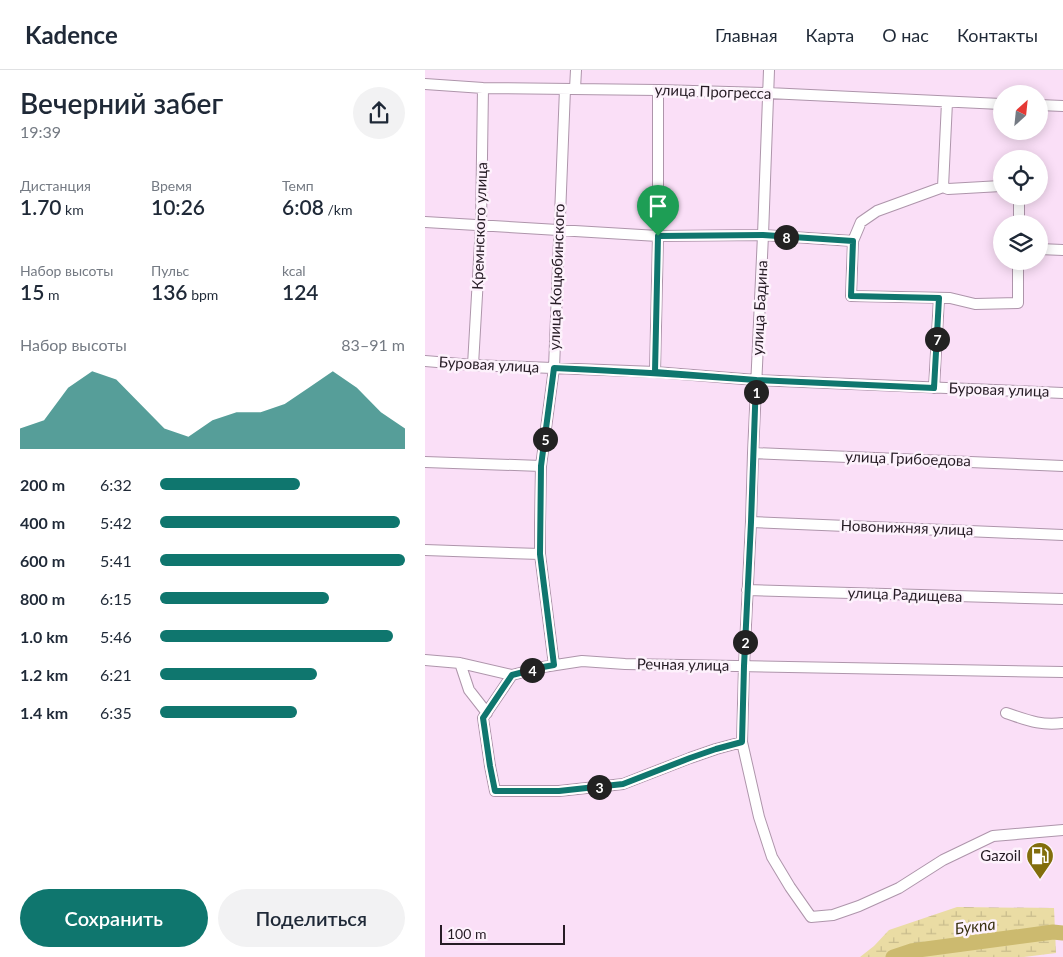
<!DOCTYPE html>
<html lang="ru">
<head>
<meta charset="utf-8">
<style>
	:root { --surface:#fff; --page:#f2f2f3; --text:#1f2937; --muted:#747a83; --line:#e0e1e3; --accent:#0f766e }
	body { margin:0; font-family:Lato,sans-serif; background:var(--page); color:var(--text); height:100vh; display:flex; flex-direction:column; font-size:19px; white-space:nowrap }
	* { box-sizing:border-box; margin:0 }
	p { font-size:16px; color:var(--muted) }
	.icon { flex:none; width:28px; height:28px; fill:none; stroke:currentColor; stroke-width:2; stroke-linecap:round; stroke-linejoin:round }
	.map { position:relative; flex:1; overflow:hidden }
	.panel { display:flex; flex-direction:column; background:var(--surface); width:425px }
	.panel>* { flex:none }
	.needle { width:32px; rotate:27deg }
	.tools { position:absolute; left:568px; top:15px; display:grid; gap:10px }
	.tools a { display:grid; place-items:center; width:55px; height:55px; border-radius:50%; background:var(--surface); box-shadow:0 2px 12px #0003; font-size:25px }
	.scale { position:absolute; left:15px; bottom:12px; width:125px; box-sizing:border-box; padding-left:5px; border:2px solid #261c25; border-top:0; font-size:14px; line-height:18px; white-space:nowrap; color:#261c25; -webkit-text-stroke:4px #fdf2fc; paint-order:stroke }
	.pin { position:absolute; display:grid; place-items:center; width:42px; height:42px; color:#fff; margin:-51px -21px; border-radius:50% 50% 50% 0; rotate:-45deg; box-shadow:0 0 5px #0007 }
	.pin .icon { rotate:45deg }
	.km { position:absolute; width:25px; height:25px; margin:-12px; border-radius:50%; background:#222; color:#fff; font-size:14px; line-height:25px; text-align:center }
	.round { display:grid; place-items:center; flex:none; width:52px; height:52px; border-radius:26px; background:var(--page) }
	.overview { display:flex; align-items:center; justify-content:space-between; height:85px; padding:0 20px }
	h1 { font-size:28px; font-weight:600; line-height:38px }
	.metrics { display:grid; grid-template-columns:repeat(3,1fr); gap:8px; height:85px; padding:5px 20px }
	.metrics div { display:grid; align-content:center }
	.metrics b { font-size:21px; font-weight:600 }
	.metrics small { font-size:14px; font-weight:400 }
	.metrics p { font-size:14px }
	.chart { height:140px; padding:10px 20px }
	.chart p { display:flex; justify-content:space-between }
	.chart svg { width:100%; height:90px; margin-top:5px; fill:var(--accent); opacity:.7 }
	.action { display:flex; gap:10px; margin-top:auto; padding:10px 20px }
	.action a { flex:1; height:58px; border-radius:30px; background:var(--accent); color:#fff; font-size:20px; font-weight:600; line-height:58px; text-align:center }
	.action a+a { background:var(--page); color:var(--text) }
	ul { padding:0 20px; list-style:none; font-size:16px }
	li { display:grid; grid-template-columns:80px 60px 1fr; align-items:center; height:38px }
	li i { height:12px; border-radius:6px; background:var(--accent) }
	header { display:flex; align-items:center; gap:30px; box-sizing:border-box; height:70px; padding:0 25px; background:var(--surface); border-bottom:1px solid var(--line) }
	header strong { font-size:24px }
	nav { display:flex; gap:28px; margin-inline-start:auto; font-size:18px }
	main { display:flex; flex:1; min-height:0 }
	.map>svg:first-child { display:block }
	.wetland { fill:url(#wetland-marsh) }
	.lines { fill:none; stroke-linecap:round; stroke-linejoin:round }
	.river { stroke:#ccba6f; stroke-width:15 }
	.street-casing { stroke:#ae95ab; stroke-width:12 }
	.street { stroke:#fff; stroke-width:10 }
	.route-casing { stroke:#fff; stroke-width:10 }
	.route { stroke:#0f766e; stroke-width:6 }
	.labels { text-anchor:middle; stroke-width:5; stroke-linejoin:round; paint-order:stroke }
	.street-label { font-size:15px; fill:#261c25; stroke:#fdf2fc }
	.poi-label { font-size:15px; fill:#261c25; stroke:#fdf2fc; text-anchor:end }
	.water-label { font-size:16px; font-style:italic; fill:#393110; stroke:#fdf2fc }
</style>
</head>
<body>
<header>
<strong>Kadence</strong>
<nav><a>Главная</a><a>Карта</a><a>О нас</a><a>Контакты</a></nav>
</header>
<main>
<section class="panel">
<div class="overview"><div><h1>Вечерний забег</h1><p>19:39</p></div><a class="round"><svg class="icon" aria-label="share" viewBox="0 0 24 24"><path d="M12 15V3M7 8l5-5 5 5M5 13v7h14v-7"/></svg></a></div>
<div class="metrics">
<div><p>Дистанция</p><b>1.70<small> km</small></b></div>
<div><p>Время</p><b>10:26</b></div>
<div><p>Темп</p><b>6:08<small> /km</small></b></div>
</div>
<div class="metrics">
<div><p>Набор высоты</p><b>15<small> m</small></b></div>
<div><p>Пульс</p><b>136<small> bpm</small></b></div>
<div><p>kcal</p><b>124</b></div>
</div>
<div class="chart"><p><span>Набор высоты</span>83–91 m</p>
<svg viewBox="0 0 160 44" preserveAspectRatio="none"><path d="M0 44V34L10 30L20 14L30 6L40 10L50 22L60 34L70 38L80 30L90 26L100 26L110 22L120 14L130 6L140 14L150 26L160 34V44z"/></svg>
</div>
<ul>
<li><b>200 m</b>6:32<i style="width:57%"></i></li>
<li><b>400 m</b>5:42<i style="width:98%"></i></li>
<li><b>600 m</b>5:41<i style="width:100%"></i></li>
<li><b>800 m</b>6:15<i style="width:69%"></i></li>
<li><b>1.0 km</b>5:46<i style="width:95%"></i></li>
<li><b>1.2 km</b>6:21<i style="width:64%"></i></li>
<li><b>1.4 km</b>6:35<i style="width:56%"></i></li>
</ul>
<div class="action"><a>Сохранить</a><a>Поделиться</a></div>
</section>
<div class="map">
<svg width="638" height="887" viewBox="0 0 638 887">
	<defs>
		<pattern id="wetland-marsh" width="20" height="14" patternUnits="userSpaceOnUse" patternTransform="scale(1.25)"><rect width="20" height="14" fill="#eadca4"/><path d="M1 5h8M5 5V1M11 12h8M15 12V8" fill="none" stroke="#c9bc8d"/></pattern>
	</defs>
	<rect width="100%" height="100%" fill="#fadff7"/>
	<path class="wetland" d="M 532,837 L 629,838 L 631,883 L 599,887 L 435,887 L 449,876 L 464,860 Z"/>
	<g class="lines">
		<path class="river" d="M 468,887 L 486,881 L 628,862 L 638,863"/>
		<defs>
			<path id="street" d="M 344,0 L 338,165 L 328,383 L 326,452 L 319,596 L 317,672 L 334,747 L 347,787 L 365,817 L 386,847 L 408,845 L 434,836 L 474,818 L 518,790 L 568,766 L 638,760
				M 0,14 L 58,18 L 233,20 L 343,23 L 576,34
				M 150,19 L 151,0
				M 614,35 L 638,36
				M 576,116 L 523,119 L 518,117 L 452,141 L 436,152 L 428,171 L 426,226 L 525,228 L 550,234 L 593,233 L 593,191
				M 518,117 L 522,32
				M 0,152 L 233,166 L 338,165 L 428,171
				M 594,154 L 594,126
				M 614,179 L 638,180
				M 0,291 L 48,295 L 230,302 L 331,310 L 638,323
				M 48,295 L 56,155 L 58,18
				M 230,302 L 233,166 L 233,20
				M 509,318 L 514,228
				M 328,383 L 638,396
				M 0,392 L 116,396
				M 326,452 L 638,465
				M 0,480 L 115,484
				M 322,520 L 638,529
				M 0,590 L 35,593 L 87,605 L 118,597 L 157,591 L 200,594 L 638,602
				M 35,593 L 44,620 L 62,643
				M 129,595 L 115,484 L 115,454 L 116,396 L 129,298 L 140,19
				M 87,605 L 58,648 L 65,696 L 70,721 L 134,721 L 198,714 L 265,688 L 291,679 L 317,672
				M 581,643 C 602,650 615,656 638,653"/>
		</defs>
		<use href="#street" class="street-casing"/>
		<use href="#street" class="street"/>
	</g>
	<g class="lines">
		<defs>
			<path id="route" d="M 233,166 L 230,302 L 331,310 L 326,452 L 319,596 L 317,672 L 291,679 L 265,688 L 198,714 L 134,721 L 70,721 L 65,696 L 58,648 L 87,605 L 118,597 L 129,595 L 115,484 L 116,396 L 129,298 C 196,301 263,305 331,310 C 390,313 450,315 509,318 L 514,228 L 426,226 L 428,171 L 338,165 L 233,166"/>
		</defs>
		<use href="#route" class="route-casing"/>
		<use href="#route" class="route"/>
	</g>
	<defs>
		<symbol id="fuel-pin" viewBox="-11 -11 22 30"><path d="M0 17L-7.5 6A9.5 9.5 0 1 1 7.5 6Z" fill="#826e0c" stroke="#fdf2fc"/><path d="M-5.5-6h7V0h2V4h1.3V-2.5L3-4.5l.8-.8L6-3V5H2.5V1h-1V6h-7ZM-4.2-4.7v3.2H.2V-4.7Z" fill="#fff"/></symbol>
	</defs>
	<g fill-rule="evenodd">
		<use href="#fuel-pin" x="599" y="770" width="32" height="43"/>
	</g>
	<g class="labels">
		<g class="street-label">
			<text transform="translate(288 22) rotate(2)" y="5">улица Прогресса</text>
			<text transform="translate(55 156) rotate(-88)" y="5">Кремнского улица</text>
			<text transform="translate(132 207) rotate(-88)" y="5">улица Коцюбинского</text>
			<text transform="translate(335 238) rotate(-87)" y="5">улица Бадина</text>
			<text transform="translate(64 295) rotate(3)" y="5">Буровая улица</text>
			<text transform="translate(574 320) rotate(2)" y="5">Буровая улица</text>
			<text transform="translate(483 389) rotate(2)" y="5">улица Грибоедова</text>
			<text transform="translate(482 458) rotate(2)" y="5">Новонижняя улица</text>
			<text transform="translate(480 525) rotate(2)" y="5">улица Радищева</text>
			<text transform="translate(258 595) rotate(1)" y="5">Речная улица</text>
		</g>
		<g class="poi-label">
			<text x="596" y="791">Gazoil</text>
		</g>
		<g class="water-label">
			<text transform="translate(550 856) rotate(-7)" y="6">Букпа</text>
		</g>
	</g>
</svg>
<div class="tools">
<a><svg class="needle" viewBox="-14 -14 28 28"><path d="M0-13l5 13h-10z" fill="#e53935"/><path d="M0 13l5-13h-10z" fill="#747a83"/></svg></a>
<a><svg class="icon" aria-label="locate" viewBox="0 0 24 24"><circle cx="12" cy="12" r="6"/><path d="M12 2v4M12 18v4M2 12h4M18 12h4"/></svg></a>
<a><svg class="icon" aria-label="layers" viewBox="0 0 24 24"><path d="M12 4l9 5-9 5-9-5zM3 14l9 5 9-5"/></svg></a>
</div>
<div class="scale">100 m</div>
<div class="pin" style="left:233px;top:166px;background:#1e9e55"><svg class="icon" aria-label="arrive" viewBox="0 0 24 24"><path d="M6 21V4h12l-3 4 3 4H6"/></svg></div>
<b class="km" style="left:331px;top:322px">1</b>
<b class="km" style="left:320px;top:572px">2</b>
<b class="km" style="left:174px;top:717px">3</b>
<b class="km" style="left:107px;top:600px">4</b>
<b class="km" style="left:120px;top:369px">5</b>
<b class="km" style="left:512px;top:269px">7</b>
<b class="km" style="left:361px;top:167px">8</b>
</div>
</main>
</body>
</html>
